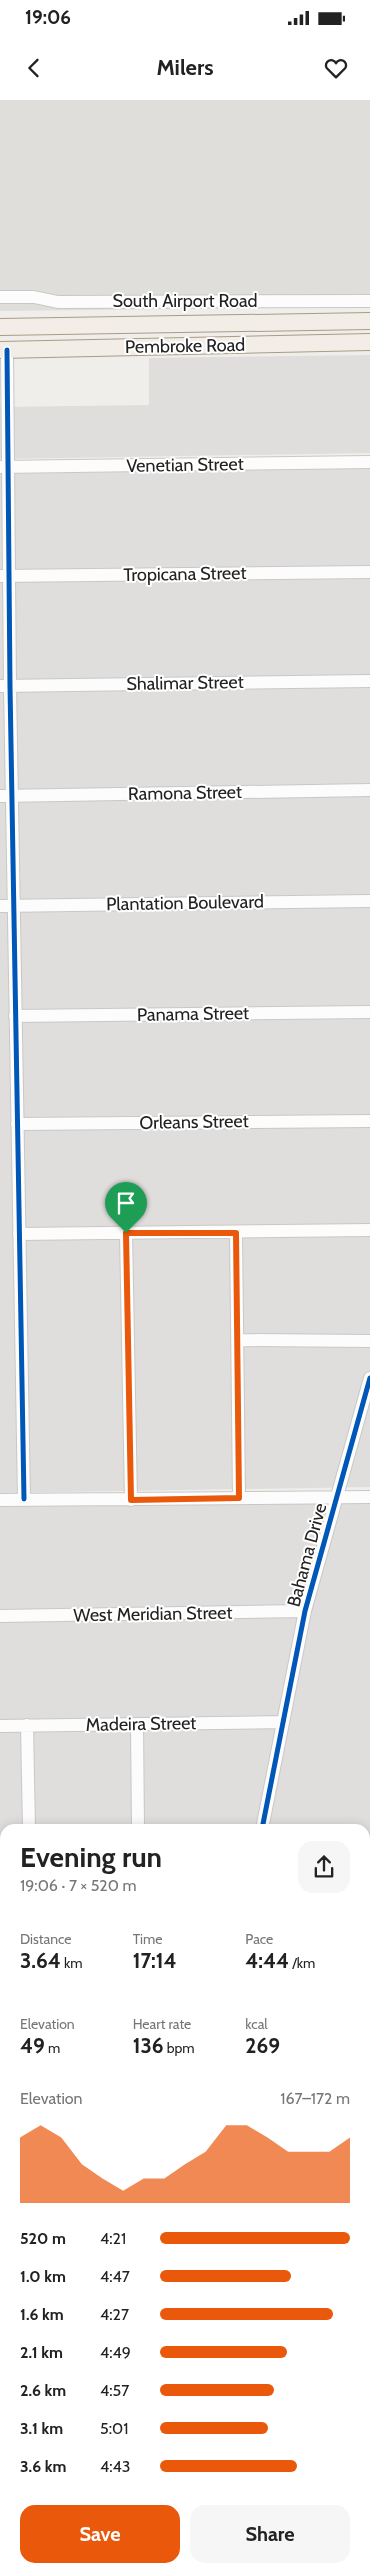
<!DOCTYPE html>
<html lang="en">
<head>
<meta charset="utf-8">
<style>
	:root { --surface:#fff; --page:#f6f6f6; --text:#222; --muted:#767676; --accent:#ea580c }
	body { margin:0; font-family:Cabin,sans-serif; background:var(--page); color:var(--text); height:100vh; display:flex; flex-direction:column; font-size:19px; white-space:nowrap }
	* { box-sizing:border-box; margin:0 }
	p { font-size:16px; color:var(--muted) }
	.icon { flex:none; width:28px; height:28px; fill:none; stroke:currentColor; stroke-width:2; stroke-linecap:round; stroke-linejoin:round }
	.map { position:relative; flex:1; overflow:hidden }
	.drawer { position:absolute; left:0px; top:1724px; width:370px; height:749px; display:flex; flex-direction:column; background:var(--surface); border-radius:15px 15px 0 0; box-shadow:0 2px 12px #0003 }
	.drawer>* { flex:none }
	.pin { position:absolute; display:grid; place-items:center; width:42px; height:42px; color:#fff; margin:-51px -21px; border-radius:50% 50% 50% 0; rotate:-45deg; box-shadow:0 0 5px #0007 }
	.pin .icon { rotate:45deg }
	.round { display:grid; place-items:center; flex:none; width:52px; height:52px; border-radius:15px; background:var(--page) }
	.overview { display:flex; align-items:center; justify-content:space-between; height:85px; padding:0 20px }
	h1 { font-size:28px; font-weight:800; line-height:38px }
	.metrics { display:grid; grid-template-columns:repeat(3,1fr); gap:8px; height:85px; padding:5px 20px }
	.metrics div { display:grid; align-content:center }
	.metrics b { font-size:21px; font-weight:800 }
	.metrics small { font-size:14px; font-weight:400 }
	.metrics p { font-size:14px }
	.chart { height:140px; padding:10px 20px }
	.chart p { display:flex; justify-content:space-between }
	.chart svg { width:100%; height:90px; margin-top:5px; fill:var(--accent); opacity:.7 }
	.cta { display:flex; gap:10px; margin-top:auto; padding:10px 20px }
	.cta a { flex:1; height:58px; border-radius:15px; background:var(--accent); color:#fff; font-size:20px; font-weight:800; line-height:58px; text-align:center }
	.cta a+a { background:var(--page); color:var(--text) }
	ul { padding:0 20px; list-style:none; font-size:16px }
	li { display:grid; grid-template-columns:80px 60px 1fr; align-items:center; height:38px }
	li i { height:12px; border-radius:6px; background:var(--accent) }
	.status { display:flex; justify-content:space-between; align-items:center; height:35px; padding:0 25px; background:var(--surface); direction:ltr }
	.status svg { height:14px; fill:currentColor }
	header { display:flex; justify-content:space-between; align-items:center; height:65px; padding:0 20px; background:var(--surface); font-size:22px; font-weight:800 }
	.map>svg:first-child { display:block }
	.residential { fill:#dfdedc }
	.airport { fill:#e0deda }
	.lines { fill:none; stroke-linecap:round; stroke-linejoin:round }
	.minor-casing { stroke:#c9c8c7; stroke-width:14 }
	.major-casing { stroke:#a79c86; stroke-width:18 }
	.minor { stroke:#fdfcfc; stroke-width:12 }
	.major { stroke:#f3ede7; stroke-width:16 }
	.cycleway-casing { stroke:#fff; stroke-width:8 }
	.cycleway { stroke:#0057b8; stroke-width:5 }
	.route-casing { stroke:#fff; stroke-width:10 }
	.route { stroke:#ea580c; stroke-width:6 }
	.labels { text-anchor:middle; stroke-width:4; stroke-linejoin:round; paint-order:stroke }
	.street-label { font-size:18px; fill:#222; stroke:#fff }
</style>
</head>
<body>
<div class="status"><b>19:06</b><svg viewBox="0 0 49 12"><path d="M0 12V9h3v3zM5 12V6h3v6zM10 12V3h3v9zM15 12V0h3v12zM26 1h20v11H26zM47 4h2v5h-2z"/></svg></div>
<header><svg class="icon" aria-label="back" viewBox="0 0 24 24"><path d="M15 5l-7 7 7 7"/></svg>Milers<svg class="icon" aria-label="heart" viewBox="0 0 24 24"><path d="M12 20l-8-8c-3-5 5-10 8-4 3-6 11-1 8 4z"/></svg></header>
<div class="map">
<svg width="370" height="2472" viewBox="0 0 370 2472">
	<rect width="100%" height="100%" fill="#f0eeeb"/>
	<path class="residential" d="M 370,255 L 370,353 L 0,359 L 0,307 L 149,305 L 149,258 Z
		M 370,368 L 370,1387 L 0,1393 L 0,374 Z
		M 370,1400 L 370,1878 L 365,1877 L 365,1729 L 5,1729 L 5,1866 L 0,1866 L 0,1407 Z
		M 0,1878 L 5,1878 L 5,2300 L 0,2300 Z
		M 365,1892 L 370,1893 L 370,2285 L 365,2286 Z
		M 365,2334 L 370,2334 L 370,2472 L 0,2472 L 0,2337 L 5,2337 L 5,2468 L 365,2468 Z"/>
	<path class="airport" d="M 0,0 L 370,0 L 370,207 L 0,211 Z"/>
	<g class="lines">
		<defs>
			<path id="minor" d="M 0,197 L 34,197 L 58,202 L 370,201
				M 7,250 L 10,586 L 24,1399
				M 0,367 L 370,362
				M 0,476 L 370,472
				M 0,586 L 370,581
				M 0,696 L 370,690
				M 0,806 L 370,801
				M 15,916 L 370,912
				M 17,1024 L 370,1021
				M 126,1133 L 131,1400
				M 236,1133 L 239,1398
				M 19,1134 L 370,1130
				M 238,1240 L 370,1241
				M 0,1400 L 370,1397
				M 0,1516 L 305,1511
				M 137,1624 L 138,1729
				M 27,1625 L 29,1729
				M 0,1626 L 283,1622
				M 262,1729 L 305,1511 L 370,1278
				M 365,1783 L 370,1752
				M 0,1873 L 5,1873
				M 365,1884 L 370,1884
				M 0,1983 L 5,1983
				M 0,2093 L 5,2093
				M 0,2203 L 5,2202
				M 365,2435 L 370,2435
				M 0,2443 L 5,2443"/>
			<path id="major" d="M 0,227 L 370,221
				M 0,250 L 370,242
				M 365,2306 L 370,2306
				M 0,2316 L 5,2316
				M 365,2325 L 370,2325
				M 0,2332 L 5,2331"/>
		</defs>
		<use href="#minor" class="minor-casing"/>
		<use href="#major" class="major-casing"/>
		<use href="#minor" class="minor"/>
		<use href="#major" class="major"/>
		<defs>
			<path id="cycleway" d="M 7,250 L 10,586 L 24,1399
				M 262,1729 L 305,1511 L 370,1278"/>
		</defs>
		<use href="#cycleway" class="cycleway-casing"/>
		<use href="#cycleway" class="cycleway"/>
	</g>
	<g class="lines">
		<defs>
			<path id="route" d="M 126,1133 L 236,1133 L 239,1398 L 131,1400 Z"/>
		</defs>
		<use href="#route" class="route-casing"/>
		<use href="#route" class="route"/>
	</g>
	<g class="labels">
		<g class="street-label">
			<text x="185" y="207">South Airport Road</text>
			<text transform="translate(185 246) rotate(-1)" y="6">Pembroke Road</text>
			<text transform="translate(185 365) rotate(-1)" y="6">Venetian Street</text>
			<text transform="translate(185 474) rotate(-1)" y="6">Tropicana Street</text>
			<text transform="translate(185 583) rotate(-1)" y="6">Shalimar Street</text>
			<text transform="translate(185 693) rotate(-1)" y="6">Ramona Street</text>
			<text transform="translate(185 803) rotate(-1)" y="6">Plantation Boulevard</text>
			<text transform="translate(193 914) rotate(-1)" y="6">Panama Street</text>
			<text transform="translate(194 1022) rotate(-1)" y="6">Orleans Street</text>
			<text transform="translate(307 1455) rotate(-75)" y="6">Bahama Drive</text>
			<text transform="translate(153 1514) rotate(-1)" y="6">West Meridian Street</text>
			<text transform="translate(141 1624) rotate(-1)" y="6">Madeira Street</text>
		</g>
	</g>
</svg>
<div class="pin" style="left:126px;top:1133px;background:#1e9e55"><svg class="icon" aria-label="arrive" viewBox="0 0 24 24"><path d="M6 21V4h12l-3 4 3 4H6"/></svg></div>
<section class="drawer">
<div class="overview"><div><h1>Evening run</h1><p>19:06 · 7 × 520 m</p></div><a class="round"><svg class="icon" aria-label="share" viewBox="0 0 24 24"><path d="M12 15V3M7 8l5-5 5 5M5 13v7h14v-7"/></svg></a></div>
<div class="metrics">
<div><p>Distance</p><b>3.64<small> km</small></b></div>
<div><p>Time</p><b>17:14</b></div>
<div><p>Pace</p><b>4:44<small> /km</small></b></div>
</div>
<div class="metrics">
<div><p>Elevation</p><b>49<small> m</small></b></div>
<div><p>Heart rate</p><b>136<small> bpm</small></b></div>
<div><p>kcal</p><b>269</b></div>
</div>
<div class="chart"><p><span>Elevation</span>167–172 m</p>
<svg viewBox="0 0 160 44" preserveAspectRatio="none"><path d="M0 44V12L10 6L20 12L30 25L40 32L50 38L60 32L70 32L80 25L90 19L100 6L110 6L120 12L130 19L140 19L150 19L160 12V44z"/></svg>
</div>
<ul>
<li><b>520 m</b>4:21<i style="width:100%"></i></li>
<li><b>1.0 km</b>4:47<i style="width:69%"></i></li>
<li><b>1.6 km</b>4:27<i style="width:91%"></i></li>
<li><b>2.1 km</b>4:49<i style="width:67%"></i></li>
<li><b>2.6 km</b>4:57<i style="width:60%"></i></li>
<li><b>3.1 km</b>5:01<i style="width:57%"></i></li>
<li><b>3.6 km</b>4:43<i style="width:72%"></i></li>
</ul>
<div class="cta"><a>Save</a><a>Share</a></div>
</section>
</div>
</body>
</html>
